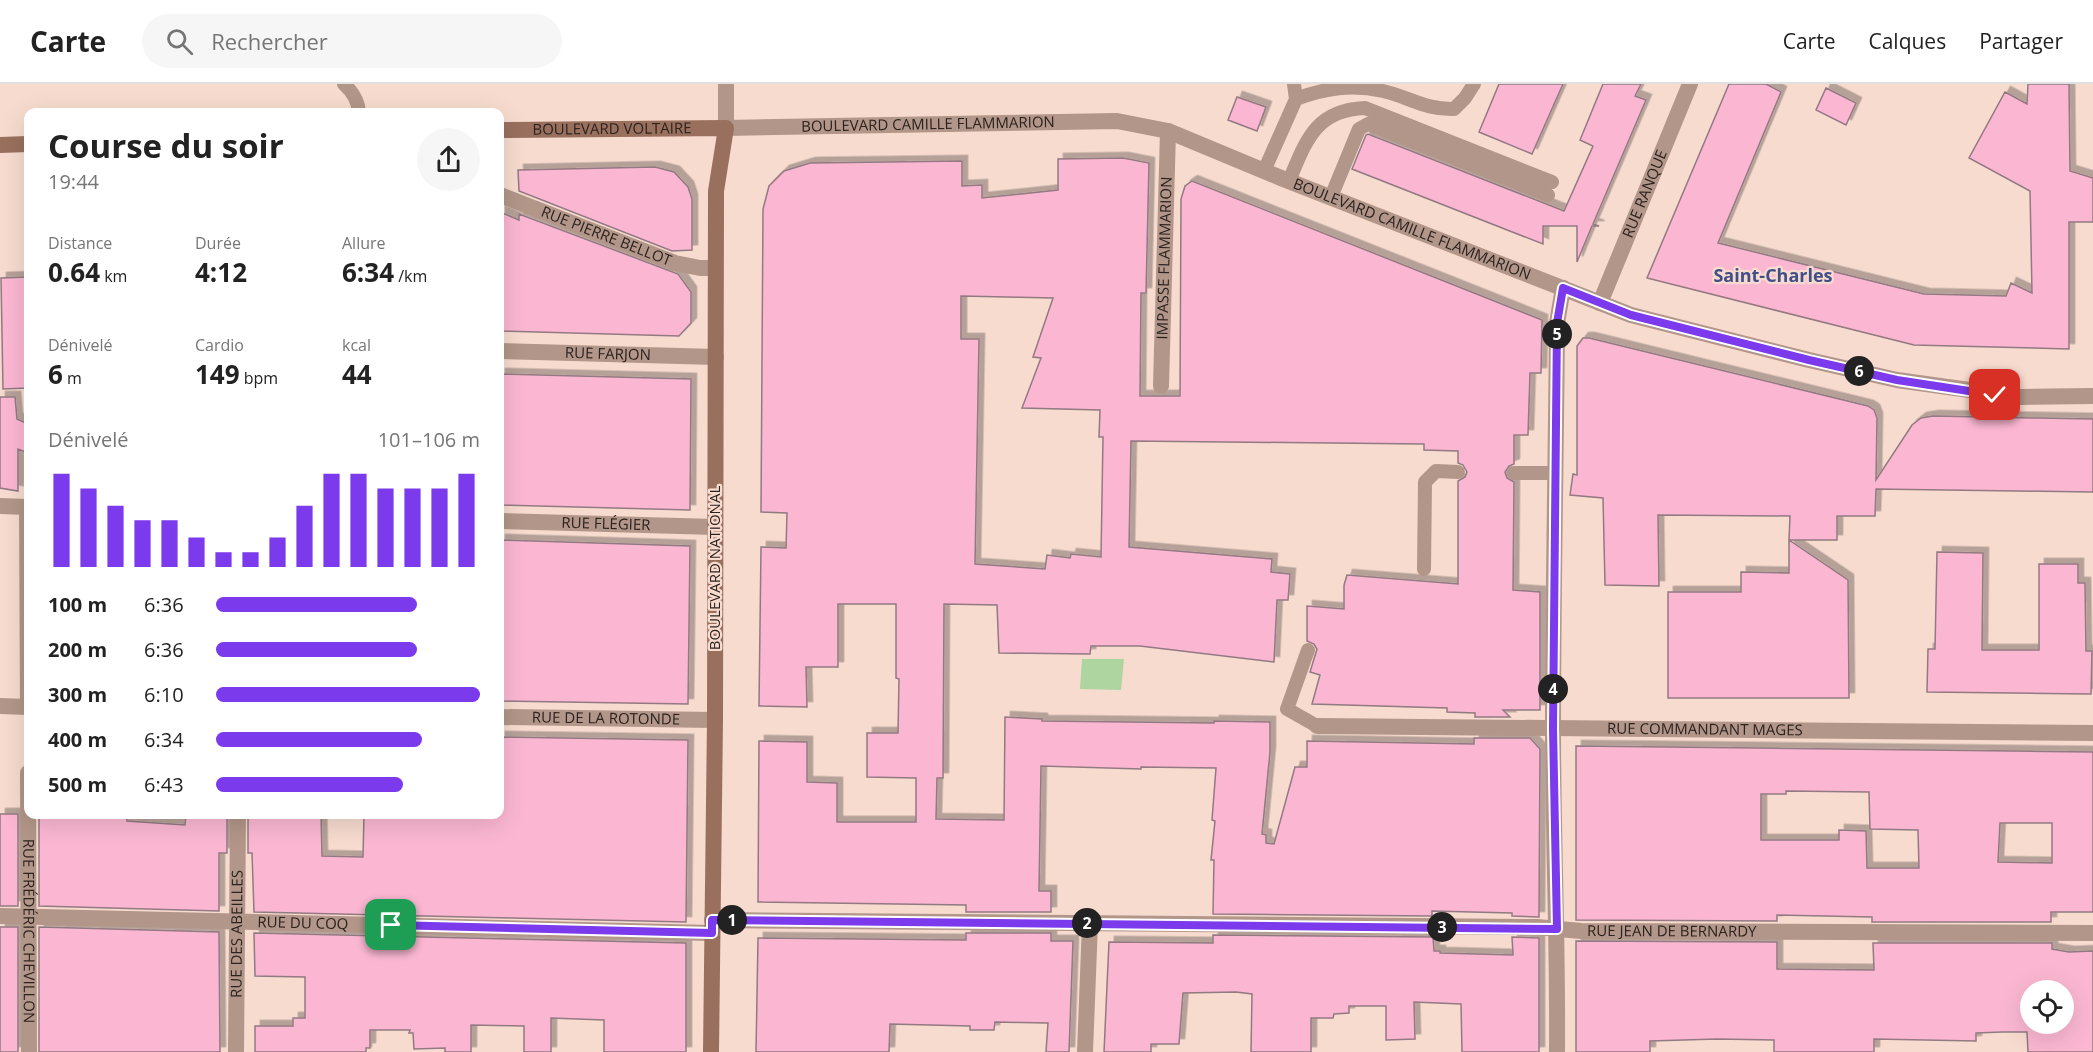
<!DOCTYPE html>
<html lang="fr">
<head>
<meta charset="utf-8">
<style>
	:root { --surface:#fff; --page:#f6f6f6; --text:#222; --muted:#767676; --line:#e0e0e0; --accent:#7c3aed }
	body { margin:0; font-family:"Open Sans",sans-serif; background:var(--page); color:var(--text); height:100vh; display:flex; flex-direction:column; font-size:22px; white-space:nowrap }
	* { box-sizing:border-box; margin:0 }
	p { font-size:20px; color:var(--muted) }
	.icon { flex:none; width:33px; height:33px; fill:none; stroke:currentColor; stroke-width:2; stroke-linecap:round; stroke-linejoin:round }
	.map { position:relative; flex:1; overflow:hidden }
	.panel { position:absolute; left:24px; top:24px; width:480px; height:711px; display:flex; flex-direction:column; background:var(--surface); border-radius:12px; box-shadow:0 6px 24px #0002 }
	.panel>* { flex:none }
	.buttons { position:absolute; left:2020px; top:896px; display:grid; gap:12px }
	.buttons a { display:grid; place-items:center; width:54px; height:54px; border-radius:50%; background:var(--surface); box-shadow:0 6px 24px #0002; font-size:30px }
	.pin { position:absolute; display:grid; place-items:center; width:51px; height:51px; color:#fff; margin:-26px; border-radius:12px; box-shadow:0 3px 9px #0006 }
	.km { position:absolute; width:30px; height:30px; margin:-15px; border-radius:50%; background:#222; color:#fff; font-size:16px; line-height:30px; text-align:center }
	.round { display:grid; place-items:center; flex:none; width:63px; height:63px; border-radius:32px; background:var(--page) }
	.summary { display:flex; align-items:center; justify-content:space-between; height:102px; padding:0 24px }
	h1 { font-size:33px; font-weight:700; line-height:45px }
	.metrics { display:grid; grid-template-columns:repeat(3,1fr); gap:9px; height:102px; padding:6px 24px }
	.metrics div { display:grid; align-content:center }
	.metrics b { font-size:26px; font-weight:700 }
	.metrics small { font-size:16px; font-weight:400 }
	.metrics p { font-size:16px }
	.chart { height:168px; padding:12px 24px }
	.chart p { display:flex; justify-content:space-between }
	.chart svg { width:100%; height:108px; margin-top:6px; stroke:var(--accent); stroke-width:6 }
	ul { padding:0 24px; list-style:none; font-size:20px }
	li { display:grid; grid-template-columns:96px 72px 1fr; align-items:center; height:45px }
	li i { height:15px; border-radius:8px; background:var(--accent) }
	header { display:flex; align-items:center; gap:36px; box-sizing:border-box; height:84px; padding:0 30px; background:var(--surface); border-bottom:2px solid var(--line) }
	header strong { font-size:28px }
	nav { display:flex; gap:33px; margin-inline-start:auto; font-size:21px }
	.search { width:420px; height:54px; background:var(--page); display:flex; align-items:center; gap:15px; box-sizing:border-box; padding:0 21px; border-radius:33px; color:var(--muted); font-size:22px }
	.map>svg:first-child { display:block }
	.green { fill:#aed59f }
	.building { fill:#fbb7d2; stroke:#927982; stroke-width:1.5; fill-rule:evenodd; filter:url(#shadow) }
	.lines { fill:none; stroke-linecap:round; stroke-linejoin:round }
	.service { stroke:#b29689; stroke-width:14 }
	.minor { stroke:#b29689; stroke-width:16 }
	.tertiary { stroke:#b29689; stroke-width:16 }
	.secondary { stroke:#99705e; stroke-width:16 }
	.route-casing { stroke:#fff; stroke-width:12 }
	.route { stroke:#7c3aed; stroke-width:8 }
	.labels { text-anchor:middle; stroke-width:4.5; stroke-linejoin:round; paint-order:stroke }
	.street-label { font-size:15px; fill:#2c221e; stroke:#f7dbcf }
	.quarter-label { font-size:18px; font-weight:bold; fill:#424e8a; stroke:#f7dbcf }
</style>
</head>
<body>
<header>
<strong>Carte</strong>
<div class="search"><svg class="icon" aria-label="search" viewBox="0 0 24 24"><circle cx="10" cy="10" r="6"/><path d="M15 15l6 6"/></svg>Rechercher</div>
<nav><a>Carte</a><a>Calques</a><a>Partager</a></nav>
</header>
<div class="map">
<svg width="2093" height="968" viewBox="0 0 2093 968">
	<defs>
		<filter id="shadow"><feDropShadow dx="5.5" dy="-5.5" stdDeviation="0" flood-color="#0004"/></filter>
	</defs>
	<rect width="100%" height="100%" fill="#f7dbcf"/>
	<path class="green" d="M 1082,575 L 1124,575 L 1121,606 L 1080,605 Z"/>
	<path class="building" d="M 1499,0 L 1563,0 L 1532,70 L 1479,48 Z
		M 1603,0 L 1641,0 L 1635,12 L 1646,16 L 1593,140 L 1599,142 L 1592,142 L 1577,178 L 1577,142 L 1543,142 L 1543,160 L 1352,85 L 1366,51 L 1368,50 L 1564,127 L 1593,62 L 1580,56 Z
		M 1729,0 L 1766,0 L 1781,8 L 1718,159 L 1924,210 L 2006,212 L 2011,199 L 2032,209 L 2030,107 L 1969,74 L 2005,8 L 2027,20 L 2028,0 L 2069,0 L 2070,87 L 2093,94 L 2093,138 L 2069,138 L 2069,265 L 1914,261 L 1647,194 Z
		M 1826,4 L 1856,19 L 1846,41 L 1816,26 Z
		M 1237,13 L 1266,23 L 1257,47 L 1228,36 Z
		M 1123,74 L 1149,79 L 1146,209 L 1141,209 L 1140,312 L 1180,312 L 1181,115 L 1185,102 L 1192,97 L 1542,236 L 1541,289 L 1530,289 L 1528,351 L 1514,351 L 1514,380 L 1509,382 L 1505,388 L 1507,394 L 1514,398 L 1513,506 L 1540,508 L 1540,626 L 1503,626 L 1510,633 L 1475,633 L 1475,629 L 1447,628 L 1447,624 L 1312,620 L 1320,591 L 1310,588 L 1317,565 L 1314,560 L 1307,557 L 1307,522 L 1344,525 L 1344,501 L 1347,491 L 1458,500 L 1458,397 L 1465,393 L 1467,388 L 1463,381 L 1458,379 L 1458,367 L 1424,366 L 1424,360 L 1131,357 L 1129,463 L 1272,475 L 1271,488 L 1290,490 L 1288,516 L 1277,516 L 1274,578 L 1140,562 L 1091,562 L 1090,570 L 999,569 L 997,521 L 944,520 L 943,694 L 937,694 L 936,735 L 1004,736 L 1005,633 L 1042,635 L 1042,637 L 1214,639 L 1214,637 L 1270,638 L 1270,668 L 1262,750 L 1266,751 L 1266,759 L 1274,760 L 1295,683 L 1307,683 L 1307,657 L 1474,660 L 1474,654 L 1530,654 L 1540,665 L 1539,833 L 1512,832 L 1512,829 L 1432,827 L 1432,832 L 1213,830 L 1214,776 L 1211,776 L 1215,737 L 1212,736 L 1216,684 L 1141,683 L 1141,685 L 1041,682 L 1039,807 L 1051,807 L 1051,828 L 966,828 L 966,821 L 758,818 L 759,657 L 807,658 L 807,698 L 837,699 L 837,738 L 916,738 L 916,694 L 867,693 L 867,649 L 898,649 L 899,595 L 896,594 L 896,520 L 838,520 L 838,583 L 806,583 L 807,623 L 759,622 L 761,463 L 786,464 L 787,429 L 761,428 L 763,125 L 769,102 L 784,87 L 810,79 L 962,77 L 962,102 L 982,101 L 982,114 L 1058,106 L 1058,75 ZM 961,212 L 1053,214 L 1033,273 L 1041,274 L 1022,324 L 1100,326 L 1099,353 L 1103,353 L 1101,473 L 1071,470 L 1070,474 L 1047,471 L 1045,485 L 975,480 L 979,255 L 961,255 Z
		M 655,83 L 674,88 L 688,103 L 692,115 L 692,166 L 672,167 L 519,107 L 518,86 Z
		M 500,128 L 519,136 L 519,130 L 678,190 L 691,208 L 691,239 L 679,252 L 500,247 Z
		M 28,193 L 28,304 L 3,305 L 1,194 Z
		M 1583,254 L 1589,254 L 1868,322 L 1874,326 L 1877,334 L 1876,396 L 1912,341 L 1921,334 L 1933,332 L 2093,335 L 2093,408 L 1876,405 L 1875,432 L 1837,432 L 1837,456 L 1789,456 L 1790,432 L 1658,431 L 1659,502 L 1605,501 L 1603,414 L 1570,411 L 1573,390 L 1577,391 L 1577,262 Z
		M 500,290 L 691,295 L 690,426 L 500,421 Z
		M 0,313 L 15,313 L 17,335 L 28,340 L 28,369 L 18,365 L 18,407 L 0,404 Z
		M 500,456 L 690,462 L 688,620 L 500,617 Z
		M 1789,456 L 1848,496 L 1849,614 L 1668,614 L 1668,508 L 1741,508 L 1741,488 L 1789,489 Z
		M 1937,468 L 1983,469 L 1982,566 L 2039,566 L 2039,480 L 2078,480 L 2078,499 L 2085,499 L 2086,567 L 2092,567 L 2091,610 L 1927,608 L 1928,565 L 1935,565 Z
		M 500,653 L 688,656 L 686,838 L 254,828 L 252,769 L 248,769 L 248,730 L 321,730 L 322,772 L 363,773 L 364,730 L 500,730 Z
		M 1576,662 L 2093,668 L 2093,828 L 2051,828 L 2051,838 L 1872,838 L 1872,833 L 1777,831 L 1777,837 L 1576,836 ZM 1786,707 L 1869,708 L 1870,745 L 1918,746 L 1919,784 L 1867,784 L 1866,747 L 1839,746 L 1839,756 L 1761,756 L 1761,710 L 1786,710 ZM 2000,739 L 2052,739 L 2052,779 L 1998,778 Z
		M 0,730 L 18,730 L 18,822 L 0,822 Z
		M 39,730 L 127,730 L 127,737 L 185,741 L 186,730 L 227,730 L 227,769 L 219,769 L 219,827 L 39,822 Z
		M 0,843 L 18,843 L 18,968 L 0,968 Z
		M 39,843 L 219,848 L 220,968 L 39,968 Z
		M 254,849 L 686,859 L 686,968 L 604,968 L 604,936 L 551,934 L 551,968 L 524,968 L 524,942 L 471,941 L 471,968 L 445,968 L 445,964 L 414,965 L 413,949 L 409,949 L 410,946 L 370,946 L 370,964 L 366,964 L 366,968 L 255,968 L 255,942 L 293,942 L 293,934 L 305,934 L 305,893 L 255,892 Z
		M 966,849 L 1051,849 L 1051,857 L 1073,857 L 1069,968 L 1046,968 L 1048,939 L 995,938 L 994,946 L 970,946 L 970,942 L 890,940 L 889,968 L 756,968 L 758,854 L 966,856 Z
		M 1213,851 L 1433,853 L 1434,867 L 1440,867 L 1440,869 L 1513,871 L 1512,853 L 1539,854 L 1539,968 L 1462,968 L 1461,920 L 1414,918 L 1415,955 L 1386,956 L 1386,922 L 1349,922 L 1349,929 L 1334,930 L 1333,934 L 1311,934 L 1311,968 L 1251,968 L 1252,910 L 1236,908 L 1183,909 L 1179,960 L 1151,960 L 1151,968 L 1104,968 L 1109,858 L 1213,859 Z
		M 1576,857 L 1777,858 L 1777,885 L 1874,886 L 1873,859 L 2052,859 L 2052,865 L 2069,868 L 2093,867 L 2093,968 L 2028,968 L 2027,948 L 2002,948 L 1976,949 L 1976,957 L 1874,955 L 1874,968 L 1774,968 L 1774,956 L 1717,955 L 1650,957 L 1650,968 L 1576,968 ZM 2031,906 L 2064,906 L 2064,939 L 2031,939 Z"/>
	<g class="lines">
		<path class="service" d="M 344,0 C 353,8 358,16 359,28
			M 1294,0 L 1296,15
			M 1264,87 L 1296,15 C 1325,4 1352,0 1383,7 C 1409,13 1426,26 1454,25 L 1465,14 L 1474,0
			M 1289,97 C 1306,57 1315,26 1365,24 L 1552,98
			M 1331,113 L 1359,45 L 1368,40 L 1548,111
			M 1514,389 L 1555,389
			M 1424,485 L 1425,398 L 1436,387 L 1458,388
			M 1308,566 L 1287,625 L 1317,642"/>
		<g class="minor">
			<path id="s1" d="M 500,111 L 675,179 L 700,184 L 715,184"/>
			<path id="s2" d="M 1600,219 L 1690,0"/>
			<path id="s3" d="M 500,267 L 716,273"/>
			<path id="s4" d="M 1161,302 L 1168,47"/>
			<path d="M 0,422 L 28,423"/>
			<path d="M 27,423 L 28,619"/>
			<path id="s5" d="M 500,437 L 715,443"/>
			<path d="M 0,622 L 28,623"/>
			<path id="s6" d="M 500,633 L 715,636"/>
			<path id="s7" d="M 1317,642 L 2093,649"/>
			<path id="s8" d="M 28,689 L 29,968"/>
			<path id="s9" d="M 0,832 L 712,849"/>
			<path id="s10" d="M 712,836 L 1537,843 L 1581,847 L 2093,849"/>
			<path id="s11" d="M 236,968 L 238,730"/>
			<path d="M 1085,968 L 1090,839"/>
			<path d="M 1557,968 C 1558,860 1553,753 1553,645 C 1553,510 1556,374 1557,239 L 1563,204"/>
		</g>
		<path class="tertiary" id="s12" d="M 726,0 L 726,44 L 1117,37 L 1168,47 L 1281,94 L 1631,231 L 1809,276 L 1897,296 L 2020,313 L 2093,312"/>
		<g class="secondary">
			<path id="s13" d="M 500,46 L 726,44 L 716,107 L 715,636 L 711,968"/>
			<path d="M 0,61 L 28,60"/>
		</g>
	</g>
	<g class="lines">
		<defs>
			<path id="route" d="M 391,841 L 712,849 L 712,836 L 1557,845 L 1553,644 L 1557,239 L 1563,204 L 1631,231 L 1809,276 L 1897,296 L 1995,311"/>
		</defs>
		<use href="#route" class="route-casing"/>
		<use href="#route" class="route"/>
	</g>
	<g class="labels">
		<g class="street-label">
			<text dy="5" stroke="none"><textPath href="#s12" startOffset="246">BOULEVARD CAMILLE FLAMMARION</textPath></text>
			<text dy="5" stroke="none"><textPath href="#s13" startOffset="112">BOULEVARD VOLTAIRE</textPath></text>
			<text dy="5" stroke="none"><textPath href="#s2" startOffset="118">RUE RANQUE</textPath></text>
			<text dy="5" stroke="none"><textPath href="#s12" startOffset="750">BOULEVARD CAMILLE FLAMMARION</textPath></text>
			<text dy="5" stroke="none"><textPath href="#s1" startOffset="114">RUE PIERRE BELLOT</textPath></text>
			<text dy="5" stroke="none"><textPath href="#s4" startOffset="128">IMPASSE FLAMMARION</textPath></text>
			<text dy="5" stroke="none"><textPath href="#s3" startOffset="108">RUE FARJON</textPath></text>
			<text dy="5" stroke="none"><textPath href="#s5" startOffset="106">RUE FLÉGIER</textPath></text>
			<text transform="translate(715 484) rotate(-90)" y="5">BOULEVARD NATIONAL</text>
			<text dy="5" stroke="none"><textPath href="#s6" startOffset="106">RUE DE LA ROTONDE</textPath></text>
			<text dy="5" stroke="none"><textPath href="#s7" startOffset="388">RUE COMMANDANT MAGES</textPath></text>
			<text dy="5" stroke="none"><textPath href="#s9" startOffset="303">RUE DU COQ</textPath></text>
			<text dy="5" stroke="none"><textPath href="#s8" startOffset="158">RUE FRÉDÉRIC CHEVILLON</textPath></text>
			<text dy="5" stroke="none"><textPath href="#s10" startOffset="960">RUE JEAN DE BERNARDY</textPath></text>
			<text dy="5" stroke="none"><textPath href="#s11" startOffset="118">RUE DES ABEILLES</textPath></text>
		</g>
		<g class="quarter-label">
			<text x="1773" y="198">Saint-Charles</text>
		</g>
	</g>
</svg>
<div class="buttons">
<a><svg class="icon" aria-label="locate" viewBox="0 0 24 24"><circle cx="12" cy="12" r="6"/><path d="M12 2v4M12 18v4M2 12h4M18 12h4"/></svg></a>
</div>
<div class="pin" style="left:391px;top:841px;background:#1e9e55"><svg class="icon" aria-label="arrive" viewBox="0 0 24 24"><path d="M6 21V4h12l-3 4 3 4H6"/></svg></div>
<div class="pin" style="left:1995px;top:311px;background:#d93025"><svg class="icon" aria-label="check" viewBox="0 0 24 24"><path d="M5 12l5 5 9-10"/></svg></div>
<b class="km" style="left:732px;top:836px">1</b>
<b class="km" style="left:1087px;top:839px">2</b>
<b class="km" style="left:1442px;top:843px">3</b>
<b class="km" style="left:1553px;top:605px">4</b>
<b class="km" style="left:1557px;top:250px">5</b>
<b class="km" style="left:1859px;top:287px">6</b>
<section class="panel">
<div class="summary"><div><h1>Course du soir</h1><p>19:44</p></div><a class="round"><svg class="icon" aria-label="share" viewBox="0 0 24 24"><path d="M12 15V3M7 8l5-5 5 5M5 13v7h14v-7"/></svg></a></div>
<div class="metrics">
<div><p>Distance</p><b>0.64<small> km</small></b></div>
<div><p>Durée</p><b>4:12</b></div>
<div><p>Allure</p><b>6:34<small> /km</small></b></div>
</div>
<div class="metrics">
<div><p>Dénivelé</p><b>6<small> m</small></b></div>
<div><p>Cardio</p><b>149<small> bpm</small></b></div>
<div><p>kcal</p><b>44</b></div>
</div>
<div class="chart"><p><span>Dénivelé</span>101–106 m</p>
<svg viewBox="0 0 160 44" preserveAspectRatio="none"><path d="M5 44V6M15 44V12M25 44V19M35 44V25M45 44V25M55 44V32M65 44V38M75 44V38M85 44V32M95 44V19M105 44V6M115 44V6M125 44V12M135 44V12M145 44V12M155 44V6"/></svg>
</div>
<ul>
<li><b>100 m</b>6:36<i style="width:76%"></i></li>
<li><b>200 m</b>6:36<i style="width:76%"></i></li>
<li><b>300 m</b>6:10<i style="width:100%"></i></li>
<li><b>400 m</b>6:34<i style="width:78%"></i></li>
<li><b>500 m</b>6:43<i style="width:71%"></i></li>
</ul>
</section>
</div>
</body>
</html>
